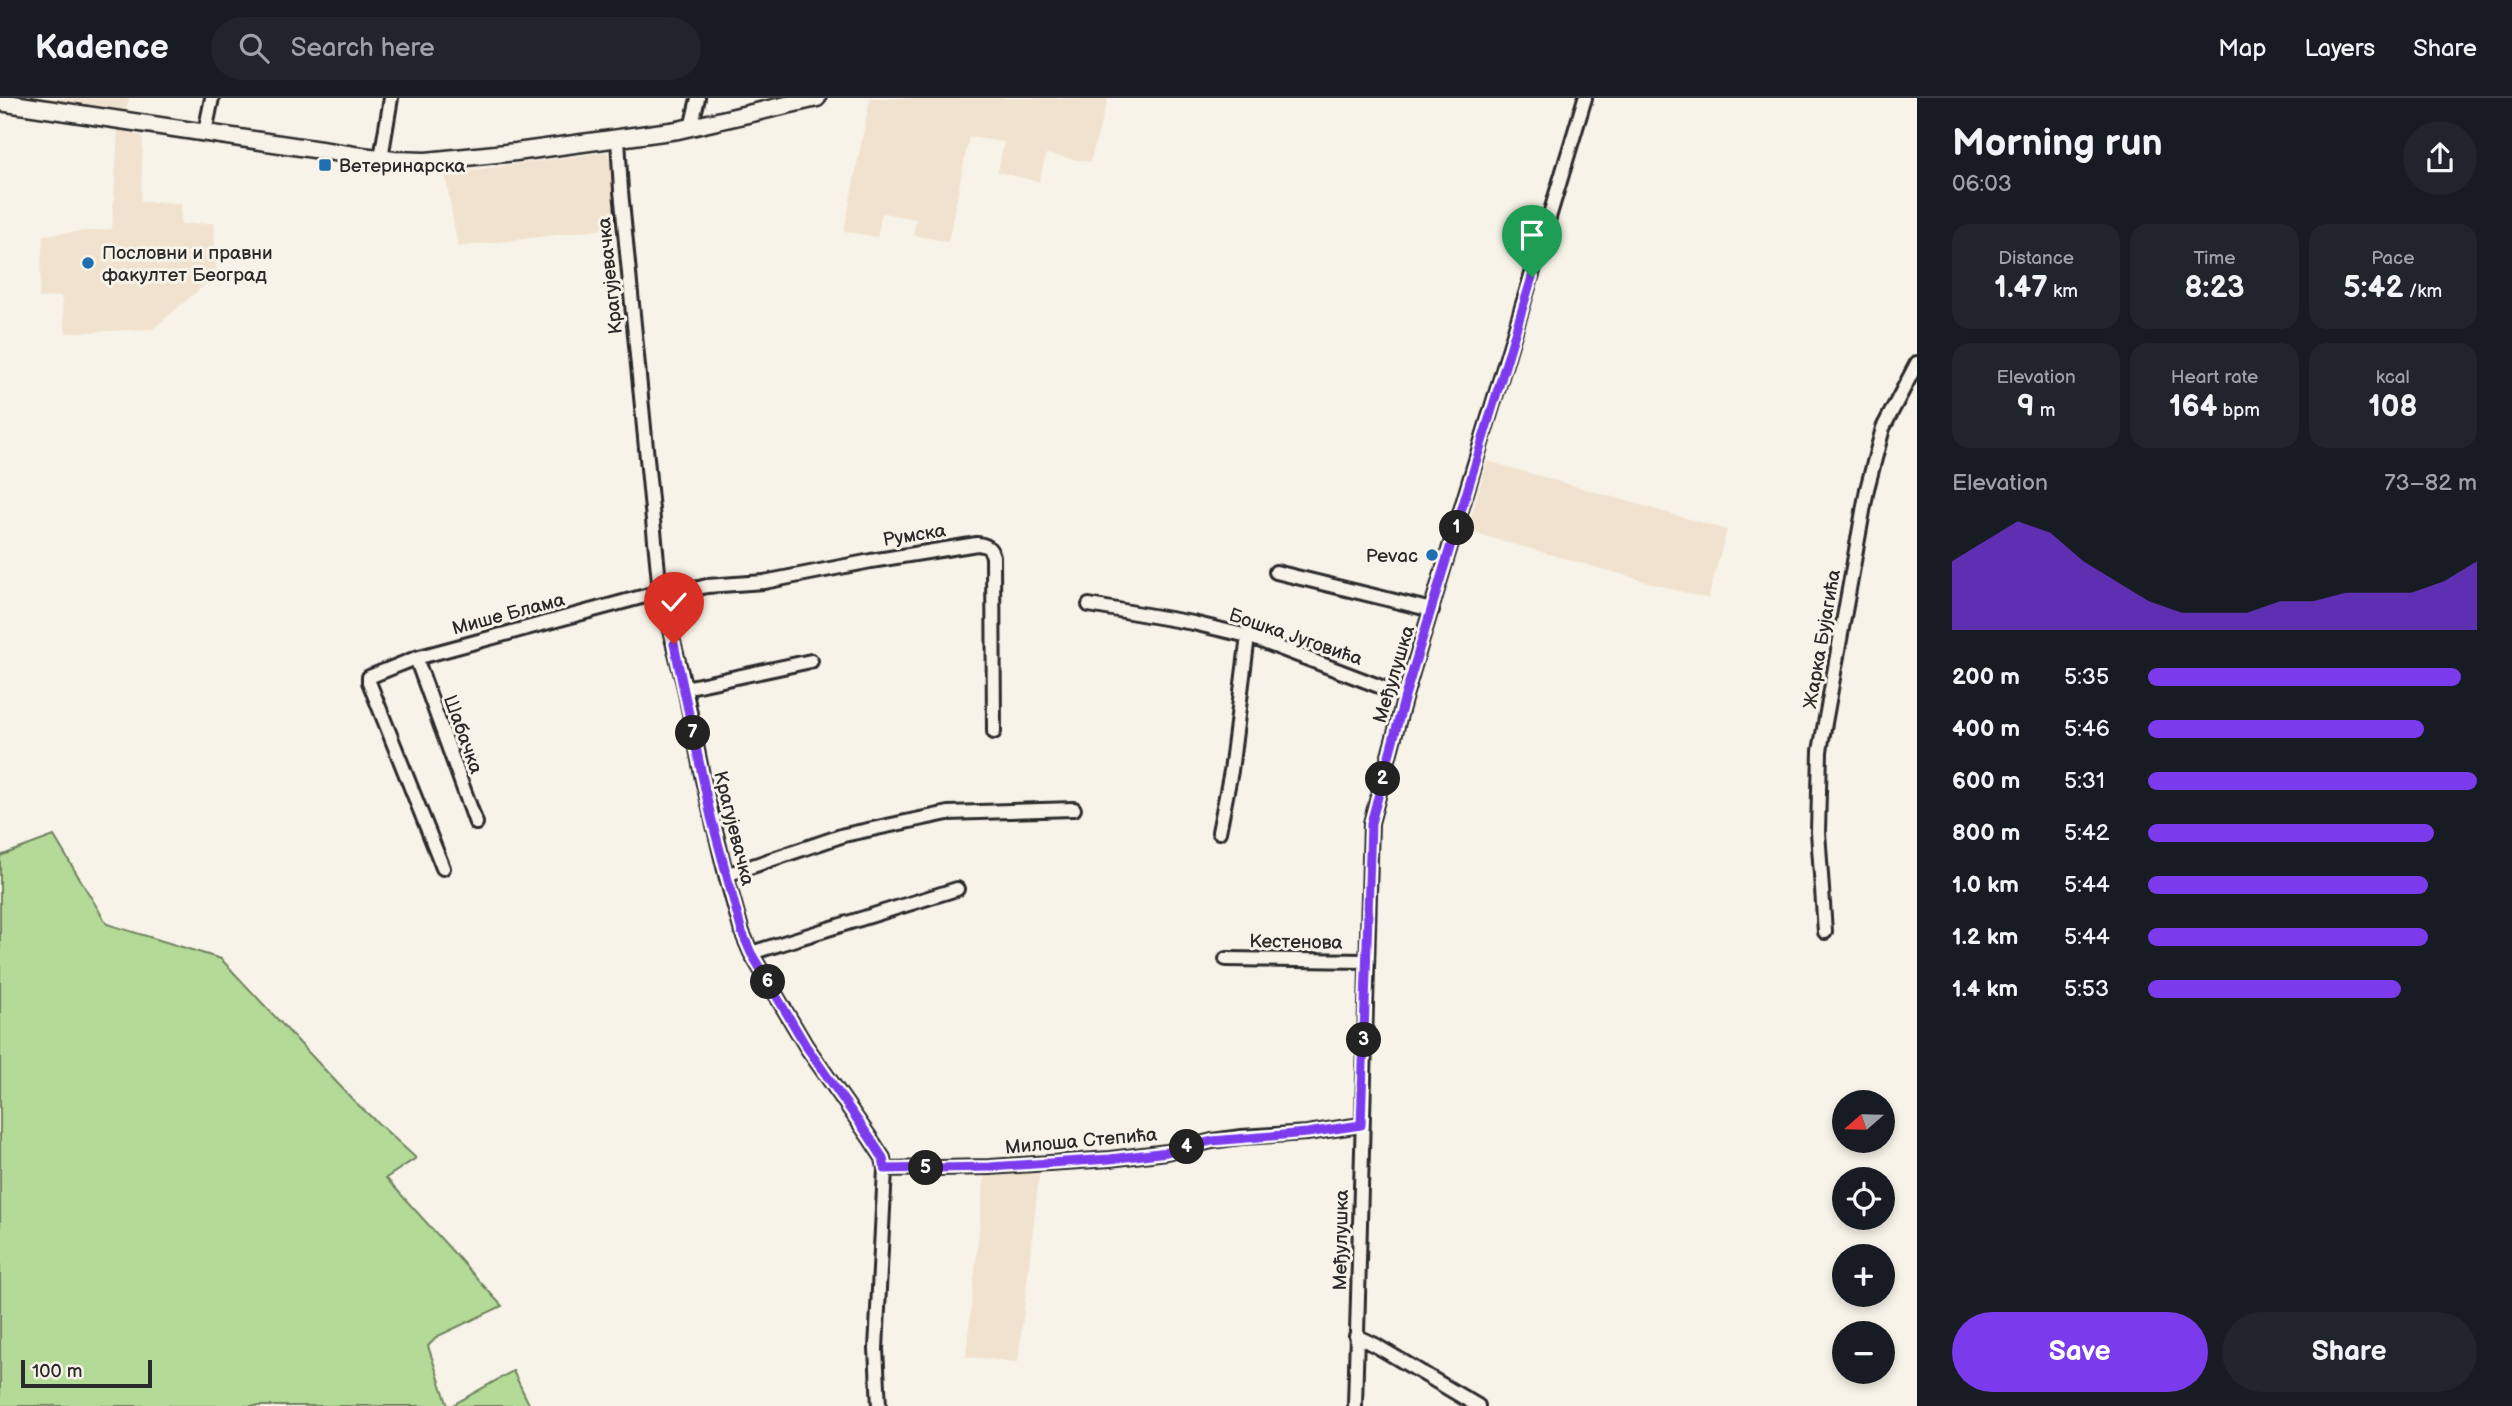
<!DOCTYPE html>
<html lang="en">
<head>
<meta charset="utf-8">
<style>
	:root { --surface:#171b24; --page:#20242c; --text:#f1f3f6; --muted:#9ea1a6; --line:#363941; --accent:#7c3aed }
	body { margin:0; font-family:"Balsamiq Sans",sans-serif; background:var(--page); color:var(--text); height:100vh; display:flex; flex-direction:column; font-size:26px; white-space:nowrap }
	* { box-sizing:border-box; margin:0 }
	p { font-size:23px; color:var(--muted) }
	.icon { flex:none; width:38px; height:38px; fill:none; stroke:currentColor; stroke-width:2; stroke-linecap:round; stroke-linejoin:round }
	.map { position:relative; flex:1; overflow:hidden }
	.drawer { display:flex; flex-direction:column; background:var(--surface); width:595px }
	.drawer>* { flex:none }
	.needle { width:46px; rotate:250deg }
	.controls { position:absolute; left:1832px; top:992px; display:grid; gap:14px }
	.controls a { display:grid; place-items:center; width:63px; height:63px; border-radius:50%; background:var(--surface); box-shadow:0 4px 10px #0003; font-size:35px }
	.scale { position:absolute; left:21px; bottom:18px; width:131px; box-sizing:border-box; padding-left:7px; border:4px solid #2b2b2b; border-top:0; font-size:19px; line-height:24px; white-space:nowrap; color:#2b2b2b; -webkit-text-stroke:5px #f7f3e8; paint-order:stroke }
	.pin { position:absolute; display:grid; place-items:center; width:60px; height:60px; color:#fff; margin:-72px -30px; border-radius:50% 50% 50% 0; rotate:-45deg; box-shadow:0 0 7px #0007 }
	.pin .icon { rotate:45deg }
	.km { position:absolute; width:35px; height:35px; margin:-18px; border-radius:50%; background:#222; color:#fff; font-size:19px; line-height:35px; text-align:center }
	.round { display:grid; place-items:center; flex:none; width:74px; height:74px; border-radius:37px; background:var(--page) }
	.headline { display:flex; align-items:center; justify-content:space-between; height:119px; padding:0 35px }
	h1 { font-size:38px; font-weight:800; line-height:52px }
	.figures { display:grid; grid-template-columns:repeat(3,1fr); gap:10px; height:119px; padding:7px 35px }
	.figures div { display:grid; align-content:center; border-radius:18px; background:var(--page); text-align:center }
	.figures b { font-size:30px; font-weight:800 }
	.figures small { font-size:19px; font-weight:400 }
	.figures p { font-size:19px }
	.chart { height:196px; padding:14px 35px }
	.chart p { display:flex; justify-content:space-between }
	.chart svg { width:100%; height:126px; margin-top:7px; fill:var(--accent); opacity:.7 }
	.action { display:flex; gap:14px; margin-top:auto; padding:14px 35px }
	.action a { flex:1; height:80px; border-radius:42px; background:var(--accent); color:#fff; font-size:28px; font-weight:800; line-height:80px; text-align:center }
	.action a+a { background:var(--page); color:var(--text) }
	ul { padding:0 35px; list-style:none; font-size:23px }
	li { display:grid; grid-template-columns:112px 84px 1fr; align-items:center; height:52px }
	li i { height:18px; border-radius:9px; background:var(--accent) }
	header { display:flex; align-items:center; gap:42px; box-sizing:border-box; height:98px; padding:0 35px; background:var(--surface); border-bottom:2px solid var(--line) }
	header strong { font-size:33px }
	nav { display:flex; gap:38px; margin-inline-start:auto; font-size:24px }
	.search { width:490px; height:63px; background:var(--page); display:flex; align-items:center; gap:18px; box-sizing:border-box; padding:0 24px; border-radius:38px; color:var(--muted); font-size:26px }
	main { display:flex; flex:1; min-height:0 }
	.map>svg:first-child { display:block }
	.built { fill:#f1e2cf }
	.green { fill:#b3da97; stroke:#6f8261; stroke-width:2 }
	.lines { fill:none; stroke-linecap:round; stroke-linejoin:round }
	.minor-casing { stroke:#2b2b2b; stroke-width:18 }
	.major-casing { stroke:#2b2b2b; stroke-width:21 }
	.minor { stroke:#f7f3e8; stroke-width:12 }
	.major { stroke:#f7f3e8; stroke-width:16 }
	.route-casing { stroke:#fff; stroke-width:14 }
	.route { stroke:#7c3aed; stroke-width:9 }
	.poi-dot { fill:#1f6fb2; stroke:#f7f3e8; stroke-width:2.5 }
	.labels { text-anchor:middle; stroke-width:6; stroke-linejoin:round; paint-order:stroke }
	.poi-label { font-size:19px; fill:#2b2b2b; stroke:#f7f3e8; text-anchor:start }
	.street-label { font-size:19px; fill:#2b2b2b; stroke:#f7f3e8 }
</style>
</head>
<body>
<header>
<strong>Kadence</strong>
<div class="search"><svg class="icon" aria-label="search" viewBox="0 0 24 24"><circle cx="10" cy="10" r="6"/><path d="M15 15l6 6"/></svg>Search here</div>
<nav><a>Map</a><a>Layers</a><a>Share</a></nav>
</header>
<main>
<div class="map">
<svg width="1917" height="1308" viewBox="0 0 1917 1308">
	<rect width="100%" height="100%" fill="#f7f3e8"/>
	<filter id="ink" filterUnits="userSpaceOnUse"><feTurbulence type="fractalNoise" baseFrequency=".0143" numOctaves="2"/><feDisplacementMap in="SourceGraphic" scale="14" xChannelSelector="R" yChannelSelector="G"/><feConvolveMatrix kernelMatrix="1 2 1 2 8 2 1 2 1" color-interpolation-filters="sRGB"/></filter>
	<g filter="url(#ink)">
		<path class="built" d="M 33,0 L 130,0 L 124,14 Z
			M 870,0 L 1108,0 L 1090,64 L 1046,56 L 1039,84 L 998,74 L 1004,44 L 969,39 L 948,144 L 913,137 L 916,121 L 882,115 L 877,139 L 844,133 Z
			M 118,32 L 143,38 L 141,104 L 181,105 L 181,126 L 214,125 L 216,177 L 153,231 L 66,235 L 61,198 L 39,200 L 43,137 L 112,131 Z
			M 606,54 L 612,63 L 620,129 L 458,149 L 445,76 Z
			M 1487,363 L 1727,432 L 1708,501 L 1467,433 Z
			M 1040,1070 L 1018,1264 L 966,1259 L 985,1074 Z"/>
		<path class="green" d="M 54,738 L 107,826 L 221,861 L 355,1004 L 416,1060 L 386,1080 L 502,1208 L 438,1238 L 428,1248 L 448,1308 L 0,1308 L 0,758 Z
			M 513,1273 L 530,1308 L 451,1308 Z"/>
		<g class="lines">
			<defs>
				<path id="minor" d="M 691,30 L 698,0
					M 205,34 L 212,0
					M 618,41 L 621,93 L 660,494 L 685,590 L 703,682 L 726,777 L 742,834 L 751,855 L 806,948 L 870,1040 L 883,1060 L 885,1071 L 876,1251 L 879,1308
					M 381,60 L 391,0
					M 1276,474 L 1432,512
					M 662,499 L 707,488 L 764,484 L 871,463 L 977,446 C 986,447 990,449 993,458 L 994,634
					M 1089,507 L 1193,525 L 1248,538 L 1405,598
					M 416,560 L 476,725
					M 685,590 L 811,563
					M 1219,734 L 1231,673 L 1248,538
					M 443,770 L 369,584 L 369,579 L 416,560 L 660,494
					M 726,777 L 844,737 L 948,715 L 1074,711
					M 1825,834 L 1818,734 L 1820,653 L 1867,391 L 1883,330 L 1917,265
					M 751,855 L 957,791
					M 1226,861 L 1366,863
					M 885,1071 L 990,1069 L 1110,1061 L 1167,1054 L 1212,1043 L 1241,1039 L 1307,1035 L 1361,1027
					M 1356,1238 L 1375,1247 L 1478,1308
					M 1355,1308 L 1371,725 L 1405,598 L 1585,0"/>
				<path id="major" d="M 0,4 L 354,57 L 394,62 L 426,63 L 516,54 L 678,32 L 817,0"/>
			</defs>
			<use href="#minor" class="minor-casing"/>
			<use href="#major" class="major-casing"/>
			<use href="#minor" class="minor"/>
			<use href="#major" class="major"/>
		</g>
	</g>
	<g class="lines" filter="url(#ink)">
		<defs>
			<path id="route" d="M 674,546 L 711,719 L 742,834 L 751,855 L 806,948 L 870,1040 L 883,1060 L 885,1071 L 990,1069 L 1110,1061 L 1167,1054 L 1212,1043 L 1307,1035 L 1361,1027 L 1371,725 L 1405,598 L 1532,179"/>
		</defs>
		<use href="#route" class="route-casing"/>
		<use href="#route" class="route"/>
	</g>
	<g class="poi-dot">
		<rect x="318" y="60" width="14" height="14" rx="3.5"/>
		<circle cx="88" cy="165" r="7"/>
		<circle cx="1432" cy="457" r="7"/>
	</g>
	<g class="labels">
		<g class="poi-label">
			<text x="339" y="74">Ветеринарска</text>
			<text x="102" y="161">Пословни и правни<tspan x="102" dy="22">факултет Београд</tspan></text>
			<text x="1418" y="464" text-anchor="end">Pevac</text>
		</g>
		<g class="street-label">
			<text transform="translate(609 178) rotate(-96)" y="7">Крагујевачка</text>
			<text transform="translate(914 436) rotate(-9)" y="7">Румска</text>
			<text transform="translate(508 515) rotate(-15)" y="7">Мише Блама</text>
			<text transform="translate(1296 538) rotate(19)" y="7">Бошка Југовића</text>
			<text transform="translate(1821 541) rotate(-80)" y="7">Жарка Бујагића</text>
			<text transform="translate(1393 576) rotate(-73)" y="7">Међулушка</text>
			<text transform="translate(464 636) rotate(70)" y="7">Шабачка</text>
			<text transform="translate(735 730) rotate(76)" y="7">Крагујевачка</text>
			<text transform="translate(1296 843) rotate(1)" y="7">Кестенова</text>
			<text transform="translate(1081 1042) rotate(-5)" y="7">Милоша Степића</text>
			<text transform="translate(1340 1142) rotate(-89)" y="7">Међулушка</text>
		</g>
	</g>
</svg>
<div class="controls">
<a><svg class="needle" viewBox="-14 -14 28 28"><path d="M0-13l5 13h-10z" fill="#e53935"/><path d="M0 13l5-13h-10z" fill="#9ea1a6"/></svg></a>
<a><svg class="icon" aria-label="locate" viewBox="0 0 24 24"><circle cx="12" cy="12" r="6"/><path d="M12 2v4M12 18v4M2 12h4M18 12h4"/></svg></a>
<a>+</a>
<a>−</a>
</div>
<div class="scale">100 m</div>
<div class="pin" style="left:1532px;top:179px;background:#1e9e55"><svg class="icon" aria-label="arrive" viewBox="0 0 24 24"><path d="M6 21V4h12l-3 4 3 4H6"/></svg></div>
<div class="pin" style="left:674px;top:546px;background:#d93025"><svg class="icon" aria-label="check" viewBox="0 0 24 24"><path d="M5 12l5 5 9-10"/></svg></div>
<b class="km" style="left:1457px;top:430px">1</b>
<b class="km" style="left:1383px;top:681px">2</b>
<b class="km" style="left:1364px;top:942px">3</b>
<b class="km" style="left:1187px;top:1049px">4</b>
<b class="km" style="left:926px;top:1070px">5</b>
<b class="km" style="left:768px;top:884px">6</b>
<b class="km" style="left:693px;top:635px">7</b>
</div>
<section class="drawer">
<div class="headline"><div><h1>Morning run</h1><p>06:03</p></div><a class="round"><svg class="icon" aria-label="share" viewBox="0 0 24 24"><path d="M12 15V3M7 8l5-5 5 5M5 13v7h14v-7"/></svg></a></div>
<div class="figures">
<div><p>Distance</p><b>1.47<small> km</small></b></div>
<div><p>Time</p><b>8:23</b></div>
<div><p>Pace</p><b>5:42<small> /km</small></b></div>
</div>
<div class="figures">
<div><p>Elevation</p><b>9<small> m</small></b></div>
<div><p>Heart rate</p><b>164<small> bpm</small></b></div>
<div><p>kcal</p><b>108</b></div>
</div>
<div class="chart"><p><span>Elevation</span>73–82 m</p>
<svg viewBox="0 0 160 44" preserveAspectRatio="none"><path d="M0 44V20L10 13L20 6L30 10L40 20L50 27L60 34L70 38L80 38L90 38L100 34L110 34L120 31L130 31L140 31L150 27L160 20V44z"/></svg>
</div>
<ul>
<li><b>200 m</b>5:35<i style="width:95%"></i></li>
<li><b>400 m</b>5:46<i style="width:84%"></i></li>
<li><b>600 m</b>5:31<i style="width:100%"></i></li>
<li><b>800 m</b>5:42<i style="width:87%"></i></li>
<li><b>1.0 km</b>5:44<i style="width:85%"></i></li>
<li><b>1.2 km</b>5:44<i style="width:85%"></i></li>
<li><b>1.4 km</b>5:53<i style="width:77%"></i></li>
</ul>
<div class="action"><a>Save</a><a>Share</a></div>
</section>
</main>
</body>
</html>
